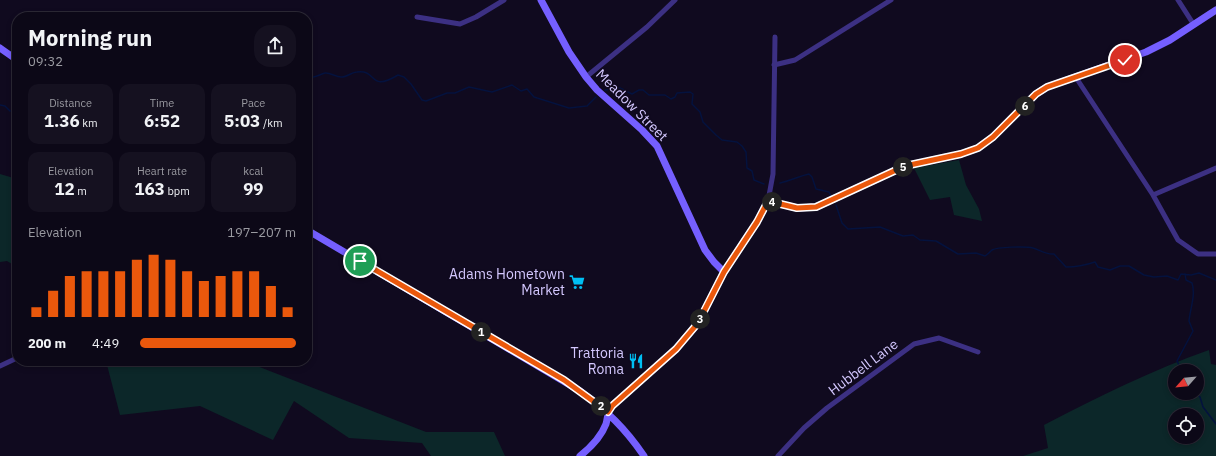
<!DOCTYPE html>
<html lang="en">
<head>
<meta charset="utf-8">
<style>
	:root { --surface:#0c0817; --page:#151120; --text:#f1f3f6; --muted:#9a9aa1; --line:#2c2936; --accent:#ea580c }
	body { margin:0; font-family:"IBM Plex Sans",sans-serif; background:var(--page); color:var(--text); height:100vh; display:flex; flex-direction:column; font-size:15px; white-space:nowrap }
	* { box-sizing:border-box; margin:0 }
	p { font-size:13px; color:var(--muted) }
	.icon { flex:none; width:22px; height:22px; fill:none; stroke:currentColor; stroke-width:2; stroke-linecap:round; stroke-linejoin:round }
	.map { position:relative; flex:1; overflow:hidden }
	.side { position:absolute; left:12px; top:12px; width:300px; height:354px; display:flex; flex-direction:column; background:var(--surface); border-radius:16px; box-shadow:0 2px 6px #0003,0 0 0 1px var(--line) }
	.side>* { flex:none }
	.needle { width:26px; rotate:243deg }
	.buttons { position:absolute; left:1168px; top:364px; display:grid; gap:8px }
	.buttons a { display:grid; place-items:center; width:36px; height:36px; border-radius:50%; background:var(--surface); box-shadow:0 2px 6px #0003,0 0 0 1px var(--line); font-size:20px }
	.pin { position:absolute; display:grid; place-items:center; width:34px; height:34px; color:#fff; margin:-17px; border:2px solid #fff; border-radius:50%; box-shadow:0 1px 4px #0007 }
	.km { position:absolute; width:20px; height:20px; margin:-10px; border-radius:50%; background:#222; color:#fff; font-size:11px; line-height:20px; text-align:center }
	.round { display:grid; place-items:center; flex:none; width:42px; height:42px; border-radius:16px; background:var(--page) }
	.overview { display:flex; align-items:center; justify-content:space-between; height:68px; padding:0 16px }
	h1 { font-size:22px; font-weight:700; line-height:30px }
	.metrics { display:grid; grid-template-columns:repeat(3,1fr); gap:6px; height:68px; padding:4px 16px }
	.metrics div { display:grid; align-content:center; border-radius:10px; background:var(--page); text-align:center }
	.metrics b { font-size:17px; font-weight:700 }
	.metrics small { font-size:11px; font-weight:400 }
	.metrics p { font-size:11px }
	.chart { height:112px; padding:8px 16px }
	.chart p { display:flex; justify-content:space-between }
	.chart svg { width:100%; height:72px; margin-top:4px; stroke:var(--accent); stroke-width:6 }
	ul { padding:0 16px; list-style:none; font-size:13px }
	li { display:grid; grid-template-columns:64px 48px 1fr; align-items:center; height:30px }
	li i { height:10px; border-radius:5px; background:var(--accent) }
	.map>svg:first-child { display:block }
	.green { fill:#0c2729; fill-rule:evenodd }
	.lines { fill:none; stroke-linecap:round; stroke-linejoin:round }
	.stream { stroke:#04123e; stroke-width:1.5 }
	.street { stroke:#3c3083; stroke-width:5 }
	.secondary { stroke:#755fff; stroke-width:7 }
	.route-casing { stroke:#fff; stroke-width:8 }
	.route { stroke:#ea580c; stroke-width:5 }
	.labels { text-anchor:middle; stroke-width:3.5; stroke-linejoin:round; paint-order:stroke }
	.street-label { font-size:14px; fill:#d4c8ff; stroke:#100a1f }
	.poi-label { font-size:14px; fill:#d4c8ff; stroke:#100a1f; text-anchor:end }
</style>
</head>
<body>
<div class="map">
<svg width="1216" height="456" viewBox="0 0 1216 456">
	<rect width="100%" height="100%" fill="#100a1f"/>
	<path class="green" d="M 959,160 L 966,185 L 979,209 L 982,221 L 954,215 L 950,197 L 930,200 L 914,168 Z
		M 0,174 L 17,179 L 17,267 L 7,261 L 0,262 Z
		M 1209,350 L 1211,364 L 1216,365 L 1216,456 L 1023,456 L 1048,448 L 1044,425 C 1098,397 1152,370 1209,350 ZM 1175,371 L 1197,371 L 1197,393 L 1175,393 ZM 1175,415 L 1197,415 L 1197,437 L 1175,437 Z
		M 106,361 L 259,361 L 257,366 L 426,432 L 494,432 L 505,456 L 431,456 L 422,443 L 349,438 L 294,401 L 273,440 L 200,406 L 120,415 Z"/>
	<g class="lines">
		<path class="stream" d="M 307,76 C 314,79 318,75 325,73 C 330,72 337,78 342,77 C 347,77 352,72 357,72 C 378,69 368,93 398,75 L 404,77 L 411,84 L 422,100 L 426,101 L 447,93 L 455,93 L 469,87 L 492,92 L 512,85 L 521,91 L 527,89 L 534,97 L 569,108 L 587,106 L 596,97
			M 605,90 L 620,88 L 632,94 L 639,90 L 643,90 L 649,95 L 665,95 L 671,99 L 675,97 L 677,93 L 690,92 L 693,94 L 692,104 L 700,112 L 703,122 L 716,135 L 722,140 L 737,142 L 742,146 L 746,152 L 747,168 L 752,171 L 754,180 L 764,184
			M 0,105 L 5,106 L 10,111
			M 15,117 L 17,120
			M 780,183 C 790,181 799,176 809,174 L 812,177 L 816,189 L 829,192 L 831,196
			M 836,205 L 842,223 L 848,229 L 880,227 L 903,236 L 913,235 L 920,240 L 936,241 L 958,254 L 976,253 L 985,256 C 988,254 990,252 992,250 C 997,247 1026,246 1033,248 C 1040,250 1046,255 1054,254 L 1066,267 C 1075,267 1086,265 1095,262 L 1098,267 L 1110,270 L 1120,266 L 1129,266 L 1144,275 L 1154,277 L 1167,276 L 1178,280 L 1181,274 L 1191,275 L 1199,273 L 1216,280
			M 1183,371 L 1182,366 L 1179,365 L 1177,361 L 1193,331 L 1189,321 C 1190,309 1196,295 1192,283 L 1186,280 L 1185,274
			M 1196,393 L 1200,397 L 1203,407 L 1216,424"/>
		<path class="street" d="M 1178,0 L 1194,25
			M 417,17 L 460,24 L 476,17 L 504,0
			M 774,65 L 795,60 L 891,0
			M 1075,76 L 1153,195 L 1178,240 L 1198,254 L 1216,254
			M 586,77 L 647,27 L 675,0
			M 1153,195 L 1216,168
			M 768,201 L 773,174 L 775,37
			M 0,366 L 17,358
			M 778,456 L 804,428 L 827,408 L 914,344 L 939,338 L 978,352"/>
		<path class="secondary" d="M 541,0 L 569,52 L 586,77 L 597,90 L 642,130 L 657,146 L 705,250 L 714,262 L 724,272
			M 0,48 L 17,60
			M 307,230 L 580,391 C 607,411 625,428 644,456
			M 580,456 C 590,448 601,437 606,424 C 608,417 607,412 612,406 L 676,349 L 698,323 L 724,272 L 757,222 L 768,201 L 797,208 L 816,207 L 905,166 L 961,154 L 978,148 L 993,137 L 1036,94 L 1047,87 L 1146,52 L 1170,40 L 1216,10"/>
	</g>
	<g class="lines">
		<defs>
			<path id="route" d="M 360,261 L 564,380 L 608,412 L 612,406 L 676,349 L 698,323 L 724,272 L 757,222 L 768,201 L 797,208 L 816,207 L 905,166 L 961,154 L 978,148 L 993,137 L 1036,94 L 1047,87 L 1125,60"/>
		</defs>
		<use href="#route" class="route-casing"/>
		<use href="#route" class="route"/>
	</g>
	<defs>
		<symbol id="supermarket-bare" viewBox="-9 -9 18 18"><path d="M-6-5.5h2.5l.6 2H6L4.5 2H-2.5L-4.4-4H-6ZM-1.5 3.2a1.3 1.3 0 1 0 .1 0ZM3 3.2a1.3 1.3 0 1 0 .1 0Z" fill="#00bff3" stroke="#100a1f" stroke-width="2.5" paint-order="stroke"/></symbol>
		<symbol id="restaurant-bare" viewBox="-9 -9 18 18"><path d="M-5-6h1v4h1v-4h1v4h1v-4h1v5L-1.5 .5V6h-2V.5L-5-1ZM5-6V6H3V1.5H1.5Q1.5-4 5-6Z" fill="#00bff3" stroke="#100a1f" stroke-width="2.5" paint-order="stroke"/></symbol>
	</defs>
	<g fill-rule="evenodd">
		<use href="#supermarket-bare" x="566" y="271" width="22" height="22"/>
		<use href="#restaurant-bare" x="625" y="350" width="22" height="22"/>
	</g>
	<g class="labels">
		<g class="street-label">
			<text transform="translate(632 105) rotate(45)" y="5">Meadow Street</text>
			<text transform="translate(863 367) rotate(-37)" y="5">Hubbell Lane</text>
		</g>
		<g class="poi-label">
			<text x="565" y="279">Adams Hometown<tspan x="565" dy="16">Market</tspan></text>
			<text x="624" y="358">Trattoria<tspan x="624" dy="16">Roma</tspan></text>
		</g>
	</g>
</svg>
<div class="buttons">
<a><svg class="needle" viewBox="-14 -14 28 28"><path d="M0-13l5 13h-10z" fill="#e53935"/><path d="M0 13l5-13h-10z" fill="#9a9aa1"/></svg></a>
<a><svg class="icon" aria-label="locate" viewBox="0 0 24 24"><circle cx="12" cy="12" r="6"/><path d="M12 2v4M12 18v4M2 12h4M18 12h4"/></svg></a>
</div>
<div class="pin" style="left:360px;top:261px;background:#1e9e55"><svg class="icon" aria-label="arrive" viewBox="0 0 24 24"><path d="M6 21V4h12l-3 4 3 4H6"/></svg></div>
<div class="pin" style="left:1125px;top:60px;background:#d93025"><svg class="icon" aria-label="check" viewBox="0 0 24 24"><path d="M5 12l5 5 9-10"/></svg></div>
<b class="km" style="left:481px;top:332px">1</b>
<b class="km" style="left:601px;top:406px">2</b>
<b class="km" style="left:700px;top:319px">3</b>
<b class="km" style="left:772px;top:202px">4</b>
<b class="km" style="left:903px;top:167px">5</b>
<b class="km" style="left:1025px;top:106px">6</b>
<section class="side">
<div class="overview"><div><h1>Morning run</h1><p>09:32</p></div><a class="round"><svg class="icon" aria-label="share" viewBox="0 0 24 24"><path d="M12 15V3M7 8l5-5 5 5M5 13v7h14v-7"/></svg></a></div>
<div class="metrics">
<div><p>Distance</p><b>1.36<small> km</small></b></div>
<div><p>Time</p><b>6:52</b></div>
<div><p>Pace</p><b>5:03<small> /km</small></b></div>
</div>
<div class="metrics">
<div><p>Elevation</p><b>12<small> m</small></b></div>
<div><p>Heart rate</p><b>163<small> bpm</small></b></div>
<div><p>kcal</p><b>99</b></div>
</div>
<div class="chart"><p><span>Elevation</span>197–207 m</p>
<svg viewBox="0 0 160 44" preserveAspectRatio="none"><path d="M5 44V38M15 44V28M25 44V19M35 44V16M45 44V16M55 44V16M65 44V9M75 44V6M85 44V9M95 44V16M105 44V22M115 44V19M125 44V16M135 44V16M145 44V25M155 44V38"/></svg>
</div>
<ul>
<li><b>200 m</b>4:49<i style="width:100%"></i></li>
</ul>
</section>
</div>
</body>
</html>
